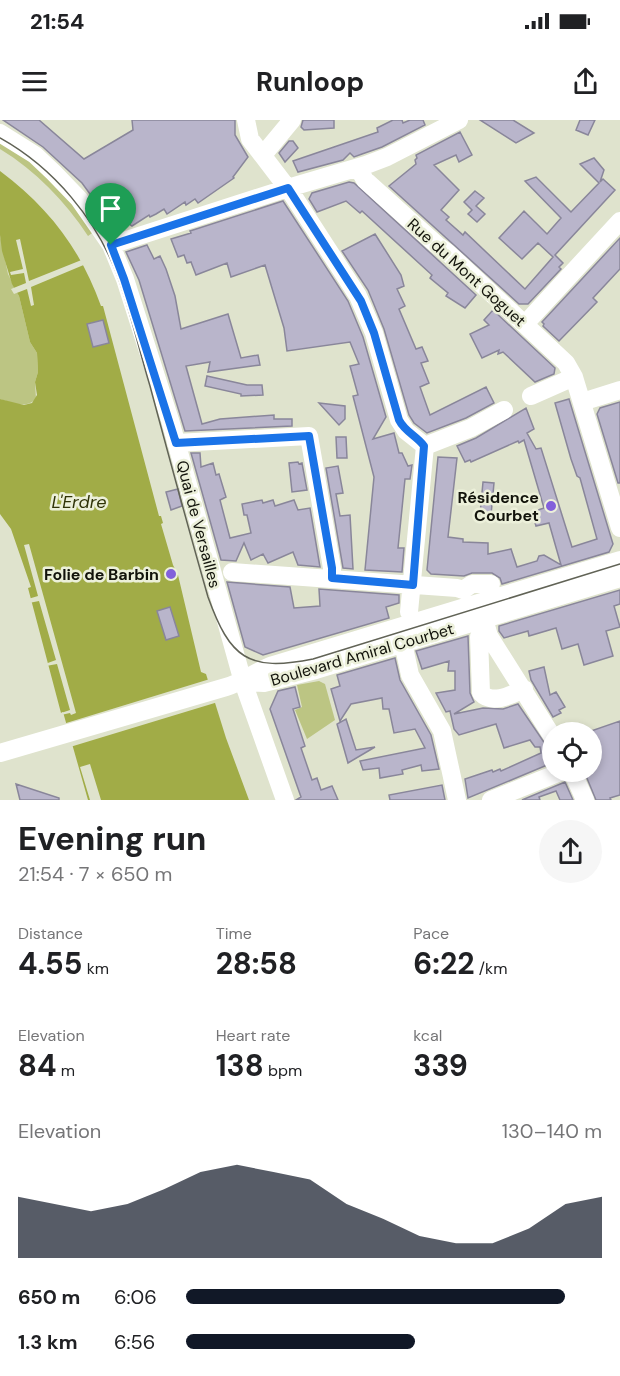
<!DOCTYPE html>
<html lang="en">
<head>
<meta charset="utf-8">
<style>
	:root { --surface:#fff; --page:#f6f6f6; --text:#202124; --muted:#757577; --accent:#111827 }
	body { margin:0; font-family:"DM Sans",sans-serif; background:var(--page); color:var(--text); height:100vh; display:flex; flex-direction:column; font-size:22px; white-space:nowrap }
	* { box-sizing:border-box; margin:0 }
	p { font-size:20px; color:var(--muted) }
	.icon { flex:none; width:33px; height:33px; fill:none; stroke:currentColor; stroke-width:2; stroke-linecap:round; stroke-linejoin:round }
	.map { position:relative; height:680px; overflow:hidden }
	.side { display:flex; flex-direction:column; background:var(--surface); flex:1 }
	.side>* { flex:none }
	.fabs { position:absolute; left:542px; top:602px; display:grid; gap:12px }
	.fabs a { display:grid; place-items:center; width:60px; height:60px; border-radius:50%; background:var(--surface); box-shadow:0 3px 9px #0003; font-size:30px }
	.pin { position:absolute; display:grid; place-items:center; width:51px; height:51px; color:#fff; margin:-62px -26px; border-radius:50% 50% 50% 0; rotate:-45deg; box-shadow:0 0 6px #0007 }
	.pin .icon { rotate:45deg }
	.round { display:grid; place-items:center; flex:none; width:63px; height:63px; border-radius:32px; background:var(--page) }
	.headline { display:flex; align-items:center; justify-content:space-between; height:102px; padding:0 18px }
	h1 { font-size:33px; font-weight:700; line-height:45px }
	.metrics { display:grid; grid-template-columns:repeat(3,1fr); gap:9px; height:102px; padding:6px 18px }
	.metrics div { display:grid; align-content:center }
	.metrics b { font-size:30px; font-weight:700 }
	.metrics small { font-size:16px; font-weight:400 }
	.metrics p { font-size:16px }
	.chart { height:168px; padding:12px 18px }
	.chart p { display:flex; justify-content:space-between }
	.chart svg { width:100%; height:108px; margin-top:6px; fill:var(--accent); opacity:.7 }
	ul { padding:0 18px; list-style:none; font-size:20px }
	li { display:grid; grid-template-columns:96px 72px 1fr; align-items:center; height:45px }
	li i { height:15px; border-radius:8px; background:var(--accent) }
	.status { display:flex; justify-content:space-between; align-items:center; height:42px; padding:0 30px; background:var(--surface); direction:ltr }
	.status svg { height:16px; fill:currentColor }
	header { display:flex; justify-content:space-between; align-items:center; height:78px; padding:0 18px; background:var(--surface); font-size:27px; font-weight:700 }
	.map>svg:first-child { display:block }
	.green { fill:#bcc583 }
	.water { fill:#a1ac47 }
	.pier { fill:#dfe3cd }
	.building { fill:#b9b5cb; stroke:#89869a; stroke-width:1.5 }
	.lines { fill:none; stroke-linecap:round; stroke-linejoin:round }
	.minor { stroke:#fff; stroke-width:18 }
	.tram { stroke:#616356; stroke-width:1.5 }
	.route-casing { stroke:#fff; stroke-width:12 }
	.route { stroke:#1a73e8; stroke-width:8 }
	.poi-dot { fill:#8260db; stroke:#ecf0da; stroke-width:2 }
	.labels { text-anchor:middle; stroke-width:5; stroke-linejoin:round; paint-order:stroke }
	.street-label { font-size:16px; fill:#12130b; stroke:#ecf0da }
	.poi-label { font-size:16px; font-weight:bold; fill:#12130b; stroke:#ecf0da; text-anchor:end }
	.water-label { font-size:18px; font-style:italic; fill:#2f3307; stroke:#ecf0da }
</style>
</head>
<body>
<div class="status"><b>21:54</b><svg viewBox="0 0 49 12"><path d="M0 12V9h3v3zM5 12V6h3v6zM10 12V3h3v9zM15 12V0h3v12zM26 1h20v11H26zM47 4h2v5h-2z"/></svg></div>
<header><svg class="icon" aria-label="menu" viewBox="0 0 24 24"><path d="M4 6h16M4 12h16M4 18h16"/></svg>Runloop<svg class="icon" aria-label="share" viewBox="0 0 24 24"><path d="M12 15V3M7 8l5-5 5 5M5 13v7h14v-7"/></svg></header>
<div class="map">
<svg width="620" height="680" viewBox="0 0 620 680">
	<rect width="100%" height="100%" fill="#dfe3cd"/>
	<path class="green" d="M 0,16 L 11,22 L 98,109 L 88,116 C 65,81 36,51 0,29 Z
		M 0,115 L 8,154 L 19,176 L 30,222 L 37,233 L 38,252 L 35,262 L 36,279 C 26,289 12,283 0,279 Z
		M 319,561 L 325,564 L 335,600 L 307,619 L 295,590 L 302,587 L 297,565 Z"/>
	<path class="water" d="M 0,51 C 49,88 80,128 101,186 L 103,186 L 159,396 L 161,396 L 163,403 L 161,404 L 173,445 L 178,455 L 201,552 L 206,554 L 226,618 L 249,680 L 88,680 L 63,592 L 61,593 L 28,468 L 31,467 L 11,409 L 0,394 L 0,279 L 24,285 L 32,283 L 37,275 L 35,262 L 38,252 L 37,233 L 30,222 L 19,176 L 12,164 L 2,131 L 0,115 Z"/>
	<path class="pier" d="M 20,119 L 29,161 L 84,139 L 86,144 L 31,167 L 34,185 L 31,186 L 27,169 L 14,174 L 11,169 L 26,163 L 24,153 L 11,155 L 10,152 L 23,149 L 16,120 Z
		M 29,424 L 76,593 L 71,595 L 70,593 L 61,595 L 61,593 L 70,590 L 57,544 L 46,546 L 45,544 L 56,540 L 39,481 L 29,483 L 28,479 L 38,476 L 24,425 Z
		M 210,559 L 218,582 L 70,627 L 63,604 Z
		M 90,644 L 101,680 L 90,680 L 80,647 Z"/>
	<path class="building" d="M 3,0 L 39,0 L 84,39 L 133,10 L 132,0 L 235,0 L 235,15 L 248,37 L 233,57 L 234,58 L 198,83 L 195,79 L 186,85 L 185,82 L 167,94 L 164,89 L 156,94 L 150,97 L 149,95 L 132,106 L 129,104 L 117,111 L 82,63 L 43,27 Z
		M 303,0 L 334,0 L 334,8 L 304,10 L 301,7 Z
		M 393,0 L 402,0 L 403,3 L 410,0 L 423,0 L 425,5 L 382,27 L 362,34 L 354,37 L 350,33 L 343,40 L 298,52 L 293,41 L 378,12 L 377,8 Z
		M 480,0 L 513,0 L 534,13 L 516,23 Z
		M 580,0 L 595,0 L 588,15 L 576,10 Z
		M 460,12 L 472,35 L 459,42 L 456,35 L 434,45 L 459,70 L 441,90 L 449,97 L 446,100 L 463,115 L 465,112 L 525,169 L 553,137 L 538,123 L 522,139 L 499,118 L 524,91 L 547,114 L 561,98 L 525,61 L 536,57 L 571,92 L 599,63 L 580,44 L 594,38 L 604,50 L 600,62 L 603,59 L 615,70 L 555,135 L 563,143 L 559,147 L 561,149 L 528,184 L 519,184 L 389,66 L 416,44 L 415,40 L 417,38 L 416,35 Z
		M 289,21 L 293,21 L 298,28 L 285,42 L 279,33 Z
		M 349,62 L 354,63 L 476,175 L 465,188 L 446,176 L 448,173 L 430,158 L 432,155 L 362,91 L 360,93 L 346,81 L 317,92 L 309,79 L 312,73 Z
		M 475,71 L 484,78 L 476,86 L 485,94 L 477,102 L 468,94 L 472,90 L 464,82 Z
		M 283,81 L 348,181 L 363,217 L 386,297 L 373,319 L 394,313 L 399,333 L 402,333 L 408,346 L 412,345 L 410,359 L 405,359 L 398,428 L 404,428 L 402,452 L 365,450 L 374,357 L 353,276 L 358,275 L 350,246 L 359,244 L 350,222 L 287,231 L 284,208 L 265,145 L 231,157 L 227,143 L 196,155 L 191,142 L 187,143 L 184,135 L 178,137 L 171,119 L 191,113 L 190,111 Z
		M 375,114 L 401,155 L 404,166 L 397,169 L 405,186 L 399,189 L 416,229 L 422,227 L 428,241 L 421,243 L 429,263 L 420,267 L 430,295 L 486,267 L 494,283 L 466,298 L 427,313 L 414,303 L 409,295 L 384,209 L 368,170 L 342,131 Z
		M 620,118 L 620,149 L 593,178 L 597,182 L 559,221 L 543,206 L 544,204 L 542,202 Z
		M 147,125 L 154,139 L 160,136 L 166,149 L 175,176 L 181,209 L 228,194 L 241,238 L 258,235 L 260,245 L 208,252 L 210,242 L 186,246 L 202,304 L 220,299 L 274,295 L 274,299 L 292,299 L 292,306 L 185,311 L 139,160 L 126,132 Z
		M 493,190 L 555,248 L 554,254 L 535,262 L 503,232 L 498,234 L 499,230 L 482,238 L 470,214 L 489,205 L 484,200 Z
		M 103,200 L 109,223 L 93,227 L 87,204 Z
		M 207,256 L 247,265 L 262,265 L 263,275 L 241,276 L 241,274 L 205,266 Z
		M 569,279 L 613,424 L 609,432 L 502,464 L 500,458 L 492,453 L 472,453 L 464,456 L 431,454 L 427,450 L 438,337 L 457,338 L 448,417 L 463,419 L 463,422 L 488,423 L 488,434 L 511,429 L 517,447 L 537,441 L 539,436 L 544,435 L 561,445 L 549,403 L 536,406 L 532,392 L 544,388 L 524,320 L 519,323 L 518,321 L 471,342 L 470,340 L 465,342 L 457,326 L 476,318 L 526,288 L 534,309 L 527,313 L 536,329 L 541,328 L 572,427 L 597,419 L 580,358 L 577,356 L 571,339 L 555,283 Z
		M 620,282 L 620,363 L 618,363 L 597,294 L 600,288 Z
		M 319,283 L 345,286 L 345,299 L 339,305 Z
		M 336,317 L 346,317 L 347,338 L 337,338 Z
		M 191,333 L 200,333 L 201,347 L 213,343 L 216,355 L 219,354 L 226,377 L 220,380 L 230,418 L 251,413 L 247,395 L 244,395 L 242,384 L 262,380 L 263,383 L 273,380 L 275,386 L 294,380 L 298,390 L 310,388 L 320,447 L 298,445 L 293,432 L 268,443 L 263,434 L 251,440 L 244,423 L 236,441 L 221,440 Z
		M 298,342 L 299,344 L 302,343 L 307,370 L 292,372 L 289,343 Z
		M 338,346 L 343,373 L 336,374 L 340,396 L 350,395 L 353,449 L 343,448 L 326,348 Z
		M 483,362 L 494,363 L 491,395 L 480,394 Z
		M 178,369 L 182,386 L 171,390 L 166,372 Z
		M 227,462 L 290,467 L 294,488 L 320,486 L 319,469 L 399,475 L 399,483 L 386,487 L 389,498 L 263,535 L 245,527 Z
		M 620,470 L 620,484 L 614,486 L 620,507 L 606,511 L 613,536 L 584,545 L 578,524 L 562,529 L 556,508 L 529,516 L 528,511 L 504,518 L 499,511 L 499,506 Z
		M 170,487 L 179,516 L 166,520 L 157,491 Z
		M 468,516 L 470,573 L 474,582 L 454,594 L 483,588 L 503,589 L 518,584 L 552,634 L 552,643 L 468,678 L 465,659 L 492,650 L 493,652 L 500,649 L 501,651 L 541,633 L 540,627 L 535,627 L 530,620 L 504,628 L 496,604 L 459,615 L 454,609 L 450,591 L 446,592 L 436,573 L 455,570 L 455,551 L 448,551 L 449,541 L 422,549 L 416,531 Z
		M 395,538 L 400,560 L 431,615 L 439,649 L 422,651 L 421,645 L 402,650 L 403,654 L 380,658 L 379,648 L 363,650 L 360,641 L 425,628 L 415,609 L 394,613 L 389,589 L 383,589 L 382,578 L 351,584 L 340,601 L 331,569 L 340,566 L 337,555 Z
		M 544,547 L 550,575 L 556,572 L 565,587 L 559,590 L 561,593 L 553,597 L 531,560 L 529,551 Z
		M 295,567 L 300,587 L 293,589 L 305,626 L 301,628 L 312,660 L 317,658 L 321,670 L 332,666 L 338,680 L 296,680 L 301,677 L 270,589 L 278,571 Z
		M 346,599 L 356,630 L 375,627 L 348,643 L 337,604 Z
		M 620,601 L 620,675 L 610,678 L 611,680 L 596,680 L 584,651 L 591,651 L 591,611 Z
		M 565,662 L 573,680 L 560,680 L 556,671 L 539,677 L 540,680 L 522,680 Z
		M 16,664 L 59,678 L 59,680 L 20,680 Z
		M 442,665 L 445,680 L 390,680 L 389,675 Z"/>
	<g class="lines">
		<path class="minor" d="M 246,0 L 250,19 L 292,74 L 358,176 L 374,213 L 399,300 L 406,311 L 425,326 L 409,492
			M 0,13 L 35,35 L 54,53 L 79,79 L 111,125 L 125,159 L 170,300 L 243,562 L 285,680
			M 263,35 L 292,0
			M 358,48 L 365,60 L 437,125 L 447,132 L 566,243 L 574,257 L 620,408
			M 111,125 L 288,68 L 366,45 L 387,37 L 459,0
			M 525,204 L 620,101
			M 531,276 L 574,257
			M 582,282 L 620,270
			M 176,323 L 309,316 L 332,448 L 332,458
			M 425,326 L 471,308 L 504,290
			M 232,452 L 457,468 L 463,470 L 472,464 L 491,464
			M 484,499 L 489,516 L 552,616
			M 479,517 L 481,573 C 492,585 511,575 524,569
			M 405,532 L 410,555 L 442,611 L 457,680
			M 243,562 L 264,563 L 316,550 L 620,458
			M 0,633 L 226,567 C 243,562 256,551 273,545 L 620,440
			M 572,651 L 585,680
			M 491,680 L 563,651"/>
		<path class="tram" d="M 0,18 C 54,48 97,100 118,157 C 131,193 139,230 150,266 C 169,337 188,407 208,477 C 230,538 248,552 313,539 L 620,444"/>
	</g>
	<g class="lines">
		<defs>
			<path id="route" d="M 288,68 L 361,181 L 374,213 L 399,300 C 405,312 417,316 424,326 L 413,465 L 332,458 L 332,448 L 309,316 L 176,323 L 124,159 L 111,125 Z"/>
		</defs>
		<use href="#route" class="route-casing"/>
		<use href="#route" class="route"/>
	</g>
	<g class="poi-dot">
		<circle cx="551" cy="386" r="6"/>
		<circle cx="171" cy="454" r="6"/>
	</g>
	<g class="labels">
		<g class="street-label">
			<text transform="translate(467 152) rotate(42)" y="6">Rue du Mont Goguet</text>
			<text transform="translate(199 404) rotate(75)" y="6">Quai de Versailles</text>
			<text transform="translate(362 534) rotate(-16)" y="6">Boulevard Amiral Courbet</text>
		</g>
		<g class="poi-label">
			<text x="539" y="383">Résidence<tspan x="539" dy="18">Courbet</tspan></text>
			<text x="159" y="460">Folie de Barbin</text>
		</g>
		<g class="water-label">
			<text x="79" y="388">L'Erdre</text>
		</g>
	</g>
</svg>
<div class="fabs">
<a><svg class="icon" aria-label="locate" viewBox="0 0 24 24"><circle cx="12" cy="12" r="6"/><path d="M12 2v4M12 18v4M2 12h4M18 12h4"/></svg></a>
</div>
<div class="pin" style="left:111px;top:125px;background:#1e9e55"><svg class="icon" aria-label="arrive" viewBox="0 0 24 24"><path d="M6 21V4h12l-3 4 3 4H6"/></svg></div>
</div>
<section class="side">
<div class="headline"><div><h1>Evening run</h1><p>21:54 · 7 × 650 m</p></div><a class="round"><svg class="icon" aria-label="share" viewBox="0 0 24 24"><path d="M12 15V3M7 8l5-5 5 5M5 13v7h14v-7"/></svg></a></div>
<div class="metrics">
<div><p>Distance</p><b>4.55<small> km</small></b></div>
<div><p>Time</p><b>28:58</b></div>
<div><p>Pace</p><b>6:22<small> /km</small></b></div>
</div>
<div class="metrics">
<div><p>Elevation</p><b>84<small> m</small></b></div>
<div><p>Heart rate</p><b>138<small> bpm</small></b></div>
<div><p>kcal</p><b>339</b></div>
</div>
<div class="chart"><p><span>Elevation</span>130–140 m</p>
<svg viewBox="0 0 160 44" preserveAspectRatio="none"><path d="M0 44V19L10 22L20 25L30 22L40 16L50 9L60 6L70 9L80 12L90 22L100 28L110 35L120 38L130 38L140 32L150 22L160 19V44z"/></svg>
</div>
<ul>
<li><b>650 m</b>6:06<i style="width:91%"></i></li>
<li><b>1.3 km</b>6:56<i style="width:55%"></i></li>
</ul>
</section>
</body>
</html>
